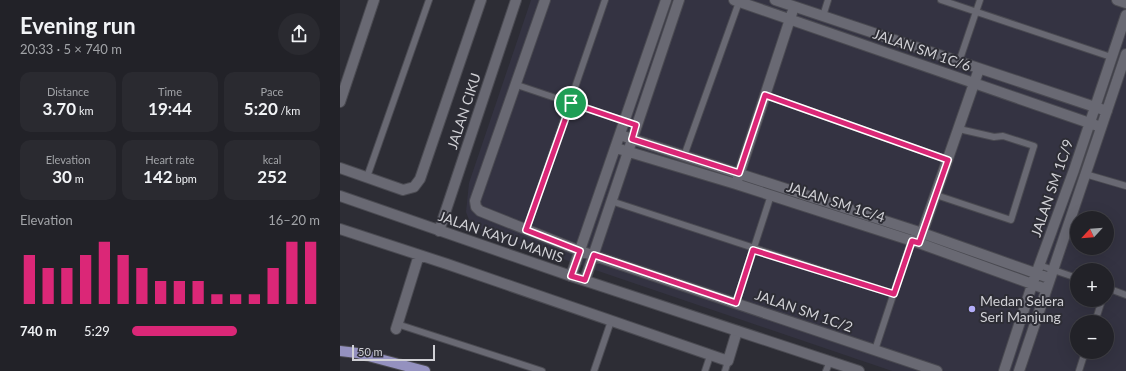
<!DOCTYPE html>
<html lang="en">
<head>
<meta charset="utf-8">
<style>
	:root { --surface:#222228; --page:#2a2a30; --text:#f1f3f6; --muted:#a2a4a8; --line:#3f3f45; --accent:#db2777 }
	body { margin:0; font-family:Lato,sans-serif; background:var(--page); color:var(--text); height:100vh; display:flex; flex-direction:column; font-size:15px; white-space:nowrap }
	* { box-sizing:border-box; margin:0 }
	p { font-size:13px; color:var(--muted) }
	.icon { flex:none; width:22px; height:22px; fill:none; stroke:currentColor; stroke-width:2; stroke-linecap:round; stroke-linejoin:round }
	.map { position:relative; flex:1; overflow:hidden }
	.sheet { display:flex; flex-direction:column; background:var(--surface); width:340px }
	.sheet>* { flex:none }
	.needle { width:26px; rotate:244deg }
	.controls { position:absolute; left:730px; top:211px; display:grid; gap:8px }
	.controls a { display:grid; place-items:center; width:44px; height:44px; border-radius:50%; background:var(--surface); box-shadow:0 4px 16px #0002,0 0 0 1px var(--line); font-size:20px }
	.scale { position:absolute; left:12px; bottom:10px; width:83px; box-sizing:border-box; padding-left:4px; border:2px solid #d1d1d6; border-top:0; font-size:11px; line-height:14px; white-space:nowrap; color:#d1d1d6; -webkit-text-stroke:3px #2d2d35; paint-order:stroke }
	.pin { position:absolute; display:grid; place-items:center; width:34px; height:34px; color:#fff; margin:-17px; border:2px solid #fff; border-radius:50%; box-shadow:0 1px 4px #0007 }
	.round { display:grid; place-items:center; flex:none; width:42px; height:42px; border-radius:21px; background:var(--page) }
	.head { display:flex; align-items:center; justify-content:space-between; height:68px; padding:0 20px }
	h1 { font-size:22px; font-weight:700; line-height:30px }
	.metrics { display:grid; grid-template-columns:repeat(3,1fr); gap:6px; height:68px; padding:4px 20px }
	.metrics div { display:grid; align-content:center; border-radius:10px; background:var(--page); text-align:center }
	.metrics b { font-size:17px; font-weight:700 }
	.metrics small { font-size:11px; font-weight:400 }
	.metrics p { font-size:11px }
	.chart { height:112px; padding:8px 20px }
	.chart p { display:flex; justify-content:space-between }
	.chart svg { width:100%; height:72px; margin-top:4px; stroke:var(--accent); stroke-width:6 }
	ul { padding:0 20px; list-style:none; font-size:13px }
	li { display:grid; grid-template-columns:64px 48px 1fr; align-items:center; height:30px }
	li i { height:10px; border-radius:5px; background:var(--accent) }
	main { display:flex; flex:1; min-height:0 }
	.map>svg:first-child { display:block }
	.built { fill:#343342; fill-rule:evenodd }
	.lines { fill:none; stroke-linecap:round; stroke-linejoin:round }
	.service-casing { stroke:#4a4a51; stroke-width:8 }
	.minor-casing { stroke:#4a4a51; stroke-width:12 }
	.tertiary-casing { stroke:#4a4a51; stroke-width:12 }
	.primary-casing { stroke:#4a4a51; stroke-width:12 }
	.service { stroke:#696973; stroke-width:6 }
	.minor { stroke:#696973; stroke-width:10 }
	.tertiary { stroke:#696973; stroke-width:10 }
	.primary { stroke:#9491bf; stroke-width:10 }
	.route-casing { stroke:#fff; stroke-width:8 }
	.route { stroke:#db2777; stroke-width:5 }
	.poi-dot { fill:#b3adf9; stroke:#2d2d35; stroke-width:1.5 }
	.labels { text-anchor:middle; stroke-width:4; stroke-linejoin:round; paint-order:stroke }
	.street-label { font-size:14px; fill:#d1d1d6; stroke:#2d2d35 }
	.poi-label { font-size:14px; fill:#d1d1d6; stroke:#2d2d35; text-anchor:start }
</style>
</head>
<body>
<main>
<section class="sheet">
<div class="head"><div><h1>Evening run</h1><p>20:33 · 5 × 740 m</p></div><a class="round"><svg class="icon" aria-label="share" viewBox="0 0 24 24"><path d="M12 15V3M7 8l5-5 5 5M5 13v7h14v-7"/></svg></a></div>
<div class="metrics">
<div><p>Distance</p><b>3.70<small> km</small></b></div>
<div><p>Time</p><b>19:44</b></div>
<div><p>Pace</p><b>5:20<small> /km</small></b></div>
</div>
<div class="metrics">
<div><p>Elevation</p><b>30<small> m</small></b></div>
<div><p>Heart rate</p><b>142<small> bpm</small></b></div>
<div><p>kcal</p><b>252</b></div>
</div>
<div class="chart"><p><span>Elevation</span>16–20 m</p>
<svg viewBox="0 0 160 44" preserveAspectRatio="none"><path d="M5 44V14M15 44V22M25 44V22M35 44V14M45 44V6M55 44V14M65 44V22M75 44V30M85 44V30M95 44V30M105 44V38M115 44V38M125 44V38M135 44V22M145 44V6M155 44V6"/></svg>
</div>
<ul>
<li><b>740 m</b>5:29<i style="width:56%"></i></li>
</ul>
</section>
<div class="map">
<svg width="786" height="371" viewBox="0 0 786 371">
	<rect width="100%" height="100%" fill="#2d2d35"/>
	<path class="built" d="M 191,0 L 786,0 L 786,371 L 552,371 L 176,243 L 131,225 L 126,212 L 129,183 ZM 737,218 L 767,218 L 767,248 L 737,248 ZM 737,270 L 767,270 L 767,300 L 737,300 ZM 737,322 L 767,322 L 767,352 L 737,352 Z"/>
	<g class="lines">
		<defs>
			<path id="service" d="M 601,0 L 771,57
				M 483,16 L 488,0
				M 619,62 L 640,0
				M 177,85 L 296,125
				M 425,95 L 608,160
				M 344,156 L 399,2
				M 745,174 L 786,186
				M 27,177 L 89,0
				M 596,195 L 671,220 L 694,146 L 663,136 L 654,137 L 619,129
				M 271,201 L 554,294
				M 186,230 L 265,0
				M 699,265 L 737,278
				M 767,288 L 786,295
				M 396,303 L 431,195
				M 755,322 L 762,300
				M 57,324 L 202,371
				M 535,350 L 572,238
				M 254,371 L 271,321
				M 365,371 L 370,356
				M 385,371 L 388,361
				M 486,371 L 490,361
				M 739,371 L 745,352"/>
			<path id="minor" d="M 205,0 L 135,201 L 136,207 L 140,211 L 240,251 L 597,371
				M 394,0 L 761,127
				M 435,0 L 767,111
				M 777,0 L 786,3
				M 0,102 L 34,0
				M 280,135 L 582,233 L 709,278
				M 276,148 L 396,184 L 579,243 L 706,289
				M 0,168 L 63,190 L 74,187 L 80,179 L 141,0
				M 398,178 L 452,13
				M 0,229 L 107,264 L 388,361 L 397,331
				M 580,239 L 639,69
				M 231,276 L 326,0
				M 245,280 L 339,0
				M 56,329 L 79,255
				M 664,371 L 692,285 L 734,170 L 786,15
				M 679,371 L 786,54"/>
			<path id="tertiary" d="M 0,196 L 231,276 L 519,371
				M 99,231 L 176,0"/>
			<path id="primary" d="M 0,351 L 17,353 L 85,371"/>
		</defs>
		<use href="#service" class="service-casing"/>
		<use href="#minor" class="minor-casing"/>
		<use href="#tertiary" class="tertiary-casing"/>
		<use href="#primary" class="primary-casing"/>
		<use href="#service" class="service"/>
		<use href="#minor" class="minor"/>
		<use href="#tertiary" class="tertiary"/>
		<use href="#primary" class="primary"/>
	</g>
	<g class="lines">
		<defs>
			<path id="route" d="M 425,95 L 608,160 L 579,243 L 572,241 L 554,294 L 413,250 L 396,303 L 254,255 L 245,280 L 231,276 L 240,251 L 186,230 L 231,103 L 296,125 L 292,139 L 399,173 Z"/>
		</defs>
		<use href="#route" class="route-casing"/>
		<use href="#route" class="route"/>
	</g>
	<circle class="poi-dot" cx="632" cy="309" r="4"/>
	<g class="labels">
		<g class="street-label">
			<text transform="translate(582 50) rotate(19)" y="5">JALAN SM 1C/6</text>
			<text transform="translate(124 111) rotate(-72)" y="5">JALAN CIKU</text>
			<text transform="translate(712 188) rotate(-71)" y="5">JALAN SM 1C/9</text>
			<text transform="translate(496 202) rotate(18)" y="5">JALAN SM 1C/4</text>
			<text transform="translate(161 237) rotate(19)" y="5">JALAN KAYU MANIS</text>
			<text transform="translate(464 311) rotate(19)" y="5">JALAN SM 1C/2</text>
		</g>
		<g class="poi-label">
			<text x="640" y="306">Medan Selera<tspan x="640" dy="16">Seri Manjung</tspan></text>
		</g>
	</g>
</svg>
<div class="controls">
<a><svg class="needle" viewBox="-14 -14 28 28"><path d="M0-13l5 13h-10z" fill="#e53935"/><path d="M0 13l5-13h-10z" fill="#a2a4a8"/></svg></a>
<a>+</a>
<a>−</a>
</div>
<div class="scale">50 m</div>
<div class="pin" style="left:231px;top:103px;background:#1e9e55"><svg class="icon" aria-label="arrive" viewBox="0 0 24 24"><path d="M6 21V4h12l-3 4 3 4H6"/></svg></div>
</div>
</main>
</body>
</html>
